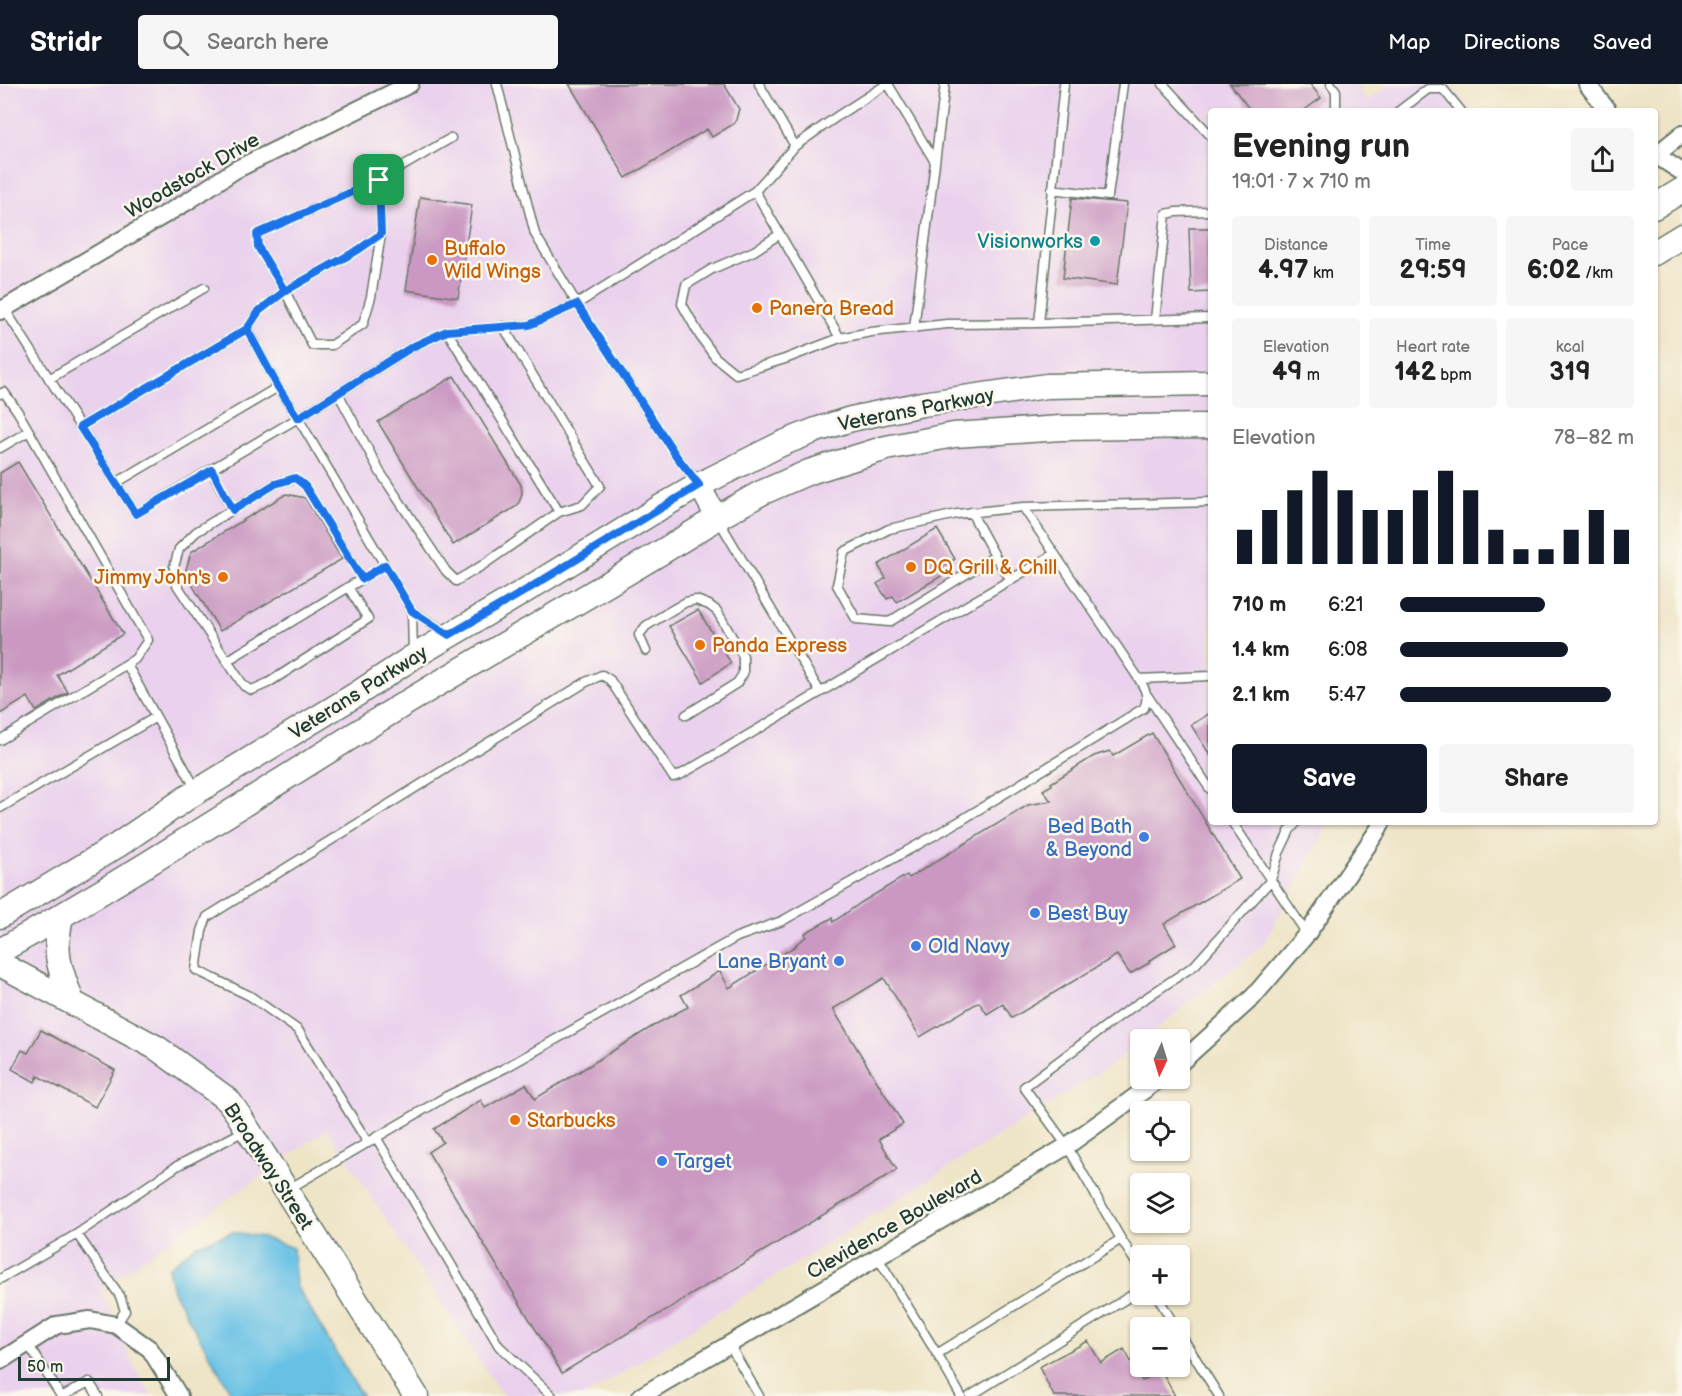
<!DOCTYPE html>
<html lang="en">
<head>
<meta charset="utf-8">
<style>
	:root { --surface:#fff; --page:#f6f6f6; --text:#222; --muted:#767676; --accent:#111827 }
	body { margin:0; font-family:"Balsamiq Sans",sans-serif; background:var(--page); color:var(--text); height:100vh; display:flex; flex-direction:column; font-size:22px; white-space:nowrap }
	* { box-sizing:border-box; margin:0 }
	p { font-size:20px; color:var(--muted) }
	.icon { flex:none; width:33px; height:33px; fill:none; stroke:currentColor; stroke-width:2; stroke-linecap:round; stroke-linejoin:round }
	.map { position:relative; flex:1; overflow:hidden }
	.panel { position:absolute; left:1208px; top:24px; width:450px; height:717px; display:flex; flex-direction:column; background:var(--surface); border-radius:6px; box-shadow:0 2px 4px #0004 }
	.panel>* { flex:none }
	.needle { width:39px; rotate:184deg }
	.buttons { position:absolute; left:1130px; top:945px; display:grid; gap:12px }
	.buttons a { display:grid; place-items:center; width:60px; height:60px; border-radius:6px; background:var(--surface); box-shadow:0 2px 4px #0004; font-size:30px }
	.scale { position:absolute; left:18px; bottom:15px; width:152px; box-sizing:border-box; padding-left:6px; border:3px solid #1f3d34; border-top:0; font-size:16px; line-height:21px; white-space:nowrap; color:#1f3d34; -webkit-text-stroke:4px #fbf7ec; paint-order:stroke }
	.pin { position:absolute; display:grid; place-items:center; width:51px; height:51px; color:#fff; margin:-26px; border-radius:12px; box-shadow:0 3px 9px #0006 }
	.round { display:grid; place-items:center; flex:none; width:63px; height:63px; border-radius:6px; background:var(--page) }
	.head { display:flex; align-items:center; justify-content:space-between; height:102px; padding:0 24px }
	h1 { font-size:33px; font-weight:700; line-height:45px }
	.stats { display:grid; grid-template-columns:repeat(3,1fr); gap:9px; height:102px; padding:6px 24px }
	.stats div { display:grid; align-content:center; border-radius:6px; background:var(--page); text-align:center }
	.stats b { font-size:26px; font-weight:700 }
	.stats small { font-size:16px; font-weight:400 }
	.stats p { font-size:16px }
	.chart { height:168px; padding:12px 24px }
	.chart p { display:flex; justify-content:space-between }
	.chart svg { width:100%; height:108px; margin-top:6px; stroke:var(--accent); stroke-width:6 }
	.button { display:flex; gap:12px; margin-top:auto; padding:12px 24px }
	.button a { flex:1; height:69px; border-radius:6px; background:var(--accent); color:#fff; font-size:24px; font-weight:700; line-height:69px; text-align:center }
	.button a+a { background:var(--page); color:var(--text) }
	ul { padding:0 24px; list-style:none; font-size:20px }
	li { display:grid; grid-template-columns:96px 72px 1fr; align-items:center; height:45px }
	li i { height:15px; border-radius:8px; background:var(--accent) }
	header { display:flex; align-items:center; gap:36px; box-sizing:border-box; height:84px; padding:0 30px; background:var(--accent); color:#fff }
	header strong { font-size:28px }
	nav { display:flex; gap:33px; margin-inline-start:auto; font-size:21px }
	.search { width:420px; height:54px; background:var(--page); display:flex; align-items:center; gap:15px; box-sizing:border-box; padding:0 21px; border-radius:6px; color:var(--muted); font-size:22px }
	.map>svg:first-child { display:block }
	.built { fill:#ead1ed }
	.water { fill:#68c1e5; stroke:#447f8c; stroke-width:1.5 }
	.building { fill:#ca98c2 }
	.lines { fill:none; stroke-linecap:round; stroke-linejoin:round }
	.service-casing { stroke:#677767; stroke-width:11 }
	.minor-casing { stroke:#677767; stroke-width:20 }
	.tertiary-casing { stroke:#677767; stroke-width:24 }
	.secondary-casing { stroke:#677767; stroke-width:27 }
	.service { stroke:#fff; stroke-width:8 }
	.minor { stroke:#fff; stroke-width:16 }
	.tertiary { stroke:#fff; stroke-width:21 }
	.secondary { stroke:#fff; stroke-width:24 }
	.route-casing { stroke:#fff; stroke-width:12 }
	.route { stroke:#1a73e8; stroke-width:8 }
	.culture-dot { fill:#0f9aa8; stroke:#fbf7ec; stroke-width:2 }
	.food-dot { fill:#e8710a; stroke:#fbf7ec; stroke-width:2 }
	.shop-dot { fill:#3f7fe0; stroke:#fbf7ec; stroke-width:2 }
	.labels { text-anchor:middle; stroke-width:5; stroke-linejoin:round; paint-order:stroke }
	.street-label { font-size:20px; fill:#1f3d34; stroke:#fbf7ec }
	.culture-label { font-size:20px; fill:#0d838f; stroke:#fbf7ec; text-anchor:end }
	.food-label { font-size:20px; fill:#c56008; stroke:#fbf7ec; text-anchor:start }
	.shop-label { font-size:20px; fill:#366cbe; stroke:#fbf7ec; text-anchor:start }
</style>
</head>
<body>
<header>
<strong>Stridr</strong>
<div class="search"><svg class="icon" aria-label="search" viewBox="0 0 24 24"><circle cx="10" cy="10" r="6"/><path d="M15 15l6 6"/></svg>Search here</div>
<nav><a>Map</a><a>Directions</a><a>Saved</a></nav>
</header>
<div class="map">
<svg width="1682" height="1312" viewBox="0 0 1682 1312">
	<rect width="100%" height="100%" fill="#fbf7ec"/>
	<filter id="ink" filterUnits="userSpaceOnUse"><feTurbulence type="fractalNoise" baseFrequency=".0167" numOctaves="2"/><feDisplacementMap in="SourceGraphic" scale="12" xChannelSelector="R" yChannelSelector="G"/><feConvolveMatrix kernelMatrix="1 2 1 2 8 2 1 2 1" color-interpolation-filters="sRGB"/></filter>
	<filter id="wash" filterUnits="userSpaceOnUse"><feTurbulence type="fractalNoise" baseFrequency=".008" numOctaves="4" result="noise"/><feDisplacementMap in="SourceGraphic" scale="24" xChannelSelector="R" yChannelSelector="G"/><feGaussianBlur stdDeviation="1.35" result="paint"/><feColorMatrix in="noise" values="0 0 0 0 0 0 0 0 0 0 0 0 0 0 0 0 0 1.4 0 .05"/><feComposite in="paint" operator="in"/></filter>
	<g filter="url(#wash)">
		<rect width="100%" height="100%" fill="#eee4c6"/>
		<path class="built" d="M 0,0 L 1356,0 L 1367,18 L 1391,0 L 1449,0 L 1471,27 L 1210,27 L 1210,738 L 1330,738 L 1263,861 L 1143,955 L 1140,956 L 1140,958 L 1108,983 L 585,1312 L 504,1312 L 496,1302 L 327,1045 L 101,1205 L 134,1282 L 152,1312 L 0,1312 Z"/>
		<path class="water" d="M 233,1148 L 262,1153 L 293,1164 L 296,1202 L 362,1312 L 233,1312 L 173,1207 L 168,1184 L 196,1161 Z"/>
		<g id="blocks">
			<path class="building" d="M 569,0 L 724,0 L 739,25 L 735,39 L 712,53 L 707,45 L 626,94 Z
				M 1230,0 L 1310,0 L 1321,14 L 1303,27 L 1251,27 Z
				M 420,113 L 472,121 L 458,214 L 406,206 Z
				M 1072,114 L 1127,119 L 1117,201 L 1063,194 Z
				M 1189,144 L 1210,144 L 1210,208 L 1191,209 Z
				M 454,292 L 521,401 L 522,409 L 520,416 L 517,422 L 453,461 L 378,338 Z
				M 18,378 L 123,550 L 57,591 L 68,608 L 36,627 L 28,613 L 0,630 L 0,389 Z
				M 286,410 L 305,414 L 342,475 L 220,547 L 185,489 L 191,468 Z
				M 937,445 L 955,475 L 939,485 L 943,491 L 897,518 L 893,512 L 887,515 L 877,500 L 886,494 L 878,481 Z
				M 698,526 L 731,579 L 703,598 L 669,542 Z
				M 1210,629 L 1210,671 L 1191,641 Z
				M 1152,649 L 1240,795 L 1164,840 L 1176,860 L 1149,877 L 1149,879 L 1130,890 L 1117,871 L 1012,934 L 1003,920 L 987,930 L 979,918 L 920,953 L 884,894 L 833,925 L 903,1040 L 879,1055 L 897,1086 L 562,1289 L 428,1068 L 443,1058 L 434,1045 L 481,1016 L 485,1024 L 526,1000 L 535,1015 L 658,939 L 688,923 L 681,911 L 720,887 L 729,904 L 797,861 L 796,860 L 806,853 L 805,849 L 832,834 L 833,838 L 862,818 L 907,791 L 909,794 L 1028,721 L 1051,717 L 1043,706 L 1052,701 L 1051,699 L 1094,672 L 1110,667 L 1113,672 Z
				M 41,946 L 115,986 L 95,1023 L 38,992 L 35,998 L 12,985 L 22,966 L 28,969 Z
				M 1088,1257 L 1101,1279 L 1124,1265 L 1142,1297 L 1161,1286 L 1175,1312 L 1054,1312 L 1039,1283 Z"/>
		</g>
	</g>
	<g filter="url(#ink)">
		<use href="#blocks" fill-opacity="0" stroke="#677767" stroke-width="1.5"/>
		<g class="lines">
			<defs>
				<path id="service" d="M 497,0 L 535,150 L 577,220 L 677,373 L 697,398
					M 888,0 L 935,78
					M 1064,0 L 1039,239 L 1210,234
					M 1163,0 L 1210,51
					M 1331,0 L 1336,7 L 1336,27
					M 1399,27 L 1428,5 L 1443,5 L 1461,27
					M 795,62 L 839,31 L 887,0
					M 379,96 L 257,150 L 258,163 L 285,207 L 312,261 L 332,261 L 363,240 L 371,213 L 381,150
					M 1052,105 L 1108,112 L 1123,0
					M 755,107 L 840,254 L 871,248 L 947,240 L 1039,239
					M 780,150 L 754,167 L 712,185 L 686,201 L 682,220 L 700,252 L 715,273 L 736,290 L 785,275 L 840,254
					M 4,224 L 136,430 L 298,334 L 278,303 L 247,245 L 259,227 L 285,207 L 358,166 L 381,150 L 379,96 L 451,54
					M 1155,236 L 1166,130 L 1176,128 L 1210,127
					M 914,244 L 945,0
					M 447,247 L 559,428 L 582,421 L 600,402 L 503,242
					M 49,295 L 204,204
					M 338,309 L 380,388 L 446,487 L 456,497 L 483,481 L 559,428
					M 0,310 L 4,308 L 18,328 L 148,556 L 135,575 L 0,656
					M 80,343 L 247,245
					M 0,364 L 29,347
					M 211,386 L 233,426
					M 116,399 L 278,303
					M 1023,423 L 1210,418
					M 971,428 L 995,472 L 1011,496
					M 718,435 L 820,608
					M 348,503 L 368,535 L 268,599 L 252,606 L 244,602 L 227,577 L 238,570 L 385,481
					M 412,527 L 413,570
					M 447,549 L 412,527 L 298,334 L 412,263 L 447,247 L 529,241 L 577,220 L 755,107 L 795,62 L 759,0
					M 646,567 L 639,551 L 646,542 L 672,526 L 686,518 L 696,516 L 709,521 L 717,527 L 743,572 L 743,590 L 737,599 L 686,631
					M 227,577 L 177,501 L 174,483 L 179,465 L 196,448 L 275,400 L 295,394 L 305,402 L 362,495
					M 127,581 L 156,633
					M 1139,595 L 1210,592
					M 1147,611 L 1210,705
					M 0,724 L 156,633 L 196,705
					M 1232,738 L 1307,850
					M 376,1053 L 499,1262 L 552,1312
					M 368,1059 L 298,946 L 250,912 L 196,886 L 202,847 L 207,833 L 586,598 L 602,591 L 610,596 L 673,693 L 680,691 L 711,673 L 1054,470
					M 287,1106 L 447,1012 L 505,984 L 737,853 L 782,837 L 960,737 L 1144,624 C 1151,611 1142,600 1135,589 L 1023,423 L 957,430 L 889,445 L 844,468 L 837,501 L 856,535 L 889,538 L 995,472
					M 77,1150 L 120,1212 L 125,1227 L 116,1241
					M 1121,1155 L 1140,1185
					M 878,1174 L 937,1270 L 1121,1155 L 1067,1062 L 1024,1003 L 1122,930 L 1195,881 L 1271,796 L 1279,769 L 1290,746 L 1297,738
					M 0,1195 L 77,1150 L 177,1082 L 246,1046
					M 1156,1210 L 1176,1244
					M 1179,1248 L 1219,1312
					M 28,1260 L 61,1312
					M 729,1260 L 759,1312
					M 937,1270 L 961,1312
					M 63,1312 L 89,1298 L 98,1312
					M 970,1312 L 1140,1206"/>
				<path id="minor" d="M 1587,0 L 1608,27
					M 1654,70 L 1682,88
					M 1656,71 L 1682,50
					M 0,227 L 188,117 L 235,86 L 410,0
					M 1179,980 L 1253,913 L 1307,850 L 1378,746 L 1382,738
					M 0,1277 L 57,1241 L 90,1236 L 116,1241 L 150,1265 L 179,1312
					M 641,1312 L 1067,1062 L 1161,994"/>
				<path id="tertiary" d="M 699,401 L 717,434"/>
				<path id="secondary" d="M 1654,123 L 1682,106
					M 1654,169 L 1682,152
					M 0,832 L 118,761 L 188,713 L 357,610 L 413,573 L 523,508 L 661,423 L 699,401 L 781,360 L 816,346 L 851,335 L 922,320 L 1047,302 L 1210,299
					M 61,832 C 53,870 59,883 72,918
					M 0,867 C 130,794 255,712 383,633 C 493,565 607,503 717,434 L 761,409 L 809,388 L 886,364 L 954,351 L 1061,344 L 1210,342
					M 0,880 L 157,964 L 228,1016 L 238,1030 L 416,1312"/>
			</defs>
			<use href="#service" class="service-casing"/>
			<use href="#minor" class="minor-casing"/>
			<use href="#tertiary" class="tertiary-casing"/>
			<use href="#secondary" class="secondary-casing"/>
			<use href="#service" class="service"/>
			<use href="#minor" class="minor"/>
			<use href="#tertiary" class="tertiary"/>
			<use href="#secondary" class="secondary"/>
		</g>
	</g>
	<g class="lines" filter="url(#ink)">
		<defs>
			<path id="route" d="M 379,96 L 381,150 L 358,166 L 285,207 L 259,227 L 247,245 L 278,303 L 298,334 L 412,263 L 447,247 L 529,241 L 577,220 L 677,373 L 699,401 L 523,508 L 449,551 L 412,527 L 385,481 L 362,495 L 305,402 L 295,394 L 275,400 L 233,426 L 212,386 L 136,430 L 80,343 L 247,245 L 259,227 L 285,207 L 258,163 L 257,150 L 379,96"/>
		</defs>
		<use href="#route" class="route-casing"/>
		<use href="#route" class="route"/>
	</g>
	<circle class="culture-dot" cx="1095" cy="157" r="6"/>
	<g class="food-dot">
		<circle cx="432" cy="176" r="6"/>
		<circle cx="757" cy="224" r="6"/>
		<circle cx="911" cy="483" r="6"/>
		<circle cx="223" cy="493" r="6"/>
		<circle cx="700" cy="561" r="6"/>
		<circle cx="515" cy="1036" r="6"/>
	</g>
	<g class="shop-dot">
		<circle cx="1144" cy="753" r="6"/>
		<circle cx="1035" cy="829" r="6"/>
		<circle cx="916" cy="862" r="6"/>
		<circle cx="839" cy="877" r="6"/>
		<circle cx="662" cy="1077" r="6"/>
	</g>
	<g class="labels">
		<g class="street-label">
			<text transform="translate(192 91) rotate(-30)" y="7">Woodstock Drive</text>
			<text transform="translate(916 325) rotate(-11)" y="7">Veterans Parkway</text>
			<text transform="translate(358 608) rotate(-32)" y="7">Veterans Parkway</text>
			<text transform="translate(269 1082) rotate(57)" y="7">Broadway Street</text>
			<text transform="translate(894 1140) rotate(-30)" y="7">Clevidence Boulevard</text>
		</g>
		<g class="culture-label">
			<text x="1083" y="164">Visionworks</text>
		</g>
		<g class="food-label">
			<text x="444" y="171">Buffalo<tspan x="444" dy="23">Wild Wings</tspan></text>
			<text x="769" y="231">Panera Bread</text>
			<text x="923" y="490">DQ Grill &amp; Chill</text>
			<text x="211" y="500" text-anchor="end">Jimmy John's</text>
			<text x="712" y="568">Panda Express</text>
			<text x="527" y="1043">Starbucks</text>
		</g>
		<g class="shop-label">
			<text x="1132" y="749" text-anchor="end">Bed Bath<tspan x="1132" dy="23">&amp; Beyond</tspan></text>
			<text x="1047" y="836">Best Buy</text>
			<text x="928" y="869">Old Navy</text>
			<text x="827" y="884" text-anchor="end">Lane Bryant</text>
			<text x="674" y="1084">Target</text>
		</g>
	</g>
</svg>
<div class="buttons">
<a><svg class="needle" viewBox="-14 -14 28 28"><path d="M0-13l5 13h-10z" fill="#e53935"/><path d="M0 13l5-13h-10z" fill="#767676"/></svg></a>
<a><svg class="icon" aria-label="locate" viewBox="0 0 24 24"><circle cx="12" cy="12" r="6"/><path d="M12 2v4M12 18v4M2 12h4M18 12h4"/></svg></a>
<a><svg class="icon" aria-label="layers" viewBox="0 0 24 24"><path d="M12 4l9 5-9 5-9-5zM3 14l9 5 9-5"/></svg></a>
<a>+</a>
<a>−</a>
</div>
<div class="scale">50 m</div>
<div class="pin" style="left:379px;top:96px;background:#1e9e55"><svg class="icon" aria-label="arrive" viewBox="0 0 24 24"><path d="M6 21V4h12l-3 4 3 4H6"/></svg></div>
<section class="panel">
<div class="head"><div><h1>Evening run</h1><p>19:01 · 7 × 710 m</p></div><a class="round"><svg class="icon" aria-label="share" viewBox="0 0 24 24"><path d="M12 15V3M7 8l5-5 5 5M5 13v7h14v-7"/></svg></a></div>
<div class="stats">
<div><p>Distance</p><b>4.97<small> km</small></b></div>
<div><p>Time</p><b>29:59</b></div>
<div><p>Pace</p><b>6:02<small> /km</small></b></div>
</div>
<div class="stats">
<div><p>Elevation</p><b>49<small> m</small></b></div>
<div><p>Heart rate</p><b>142<small> bpm</small></b></div>
<div><p>kcal</p><b>319</b></div>
</div>
<div class="chart"><p><span>Elevation</span>78–82 m</p>
<svg viewBox="0 0 160 44" preserveAspectRatio="none"><path d="M5 44V30M15 44V22M25 44V14M35 44V6M45 44V14M55 44V22M65 44V22M75 44V14M85 44V6M95 44V14M105 44V30M115 44V38M125 44V38M135 44V30M145 44V22M155 44V30"/></svg>
</div>
<ul>
<li><b>710 m</b>6:21<i style="width:62%"></i></li>
<li><b>1.4 km</b>6:08<i style="width:72%"></i></li>
<li><b>2.1 km</b>5:47<i style="width:90%"></i></li>
</ul>
<div class="button"><a>Save</a><a>Share</a></div>
</section>
</div>
</body>
</html>
